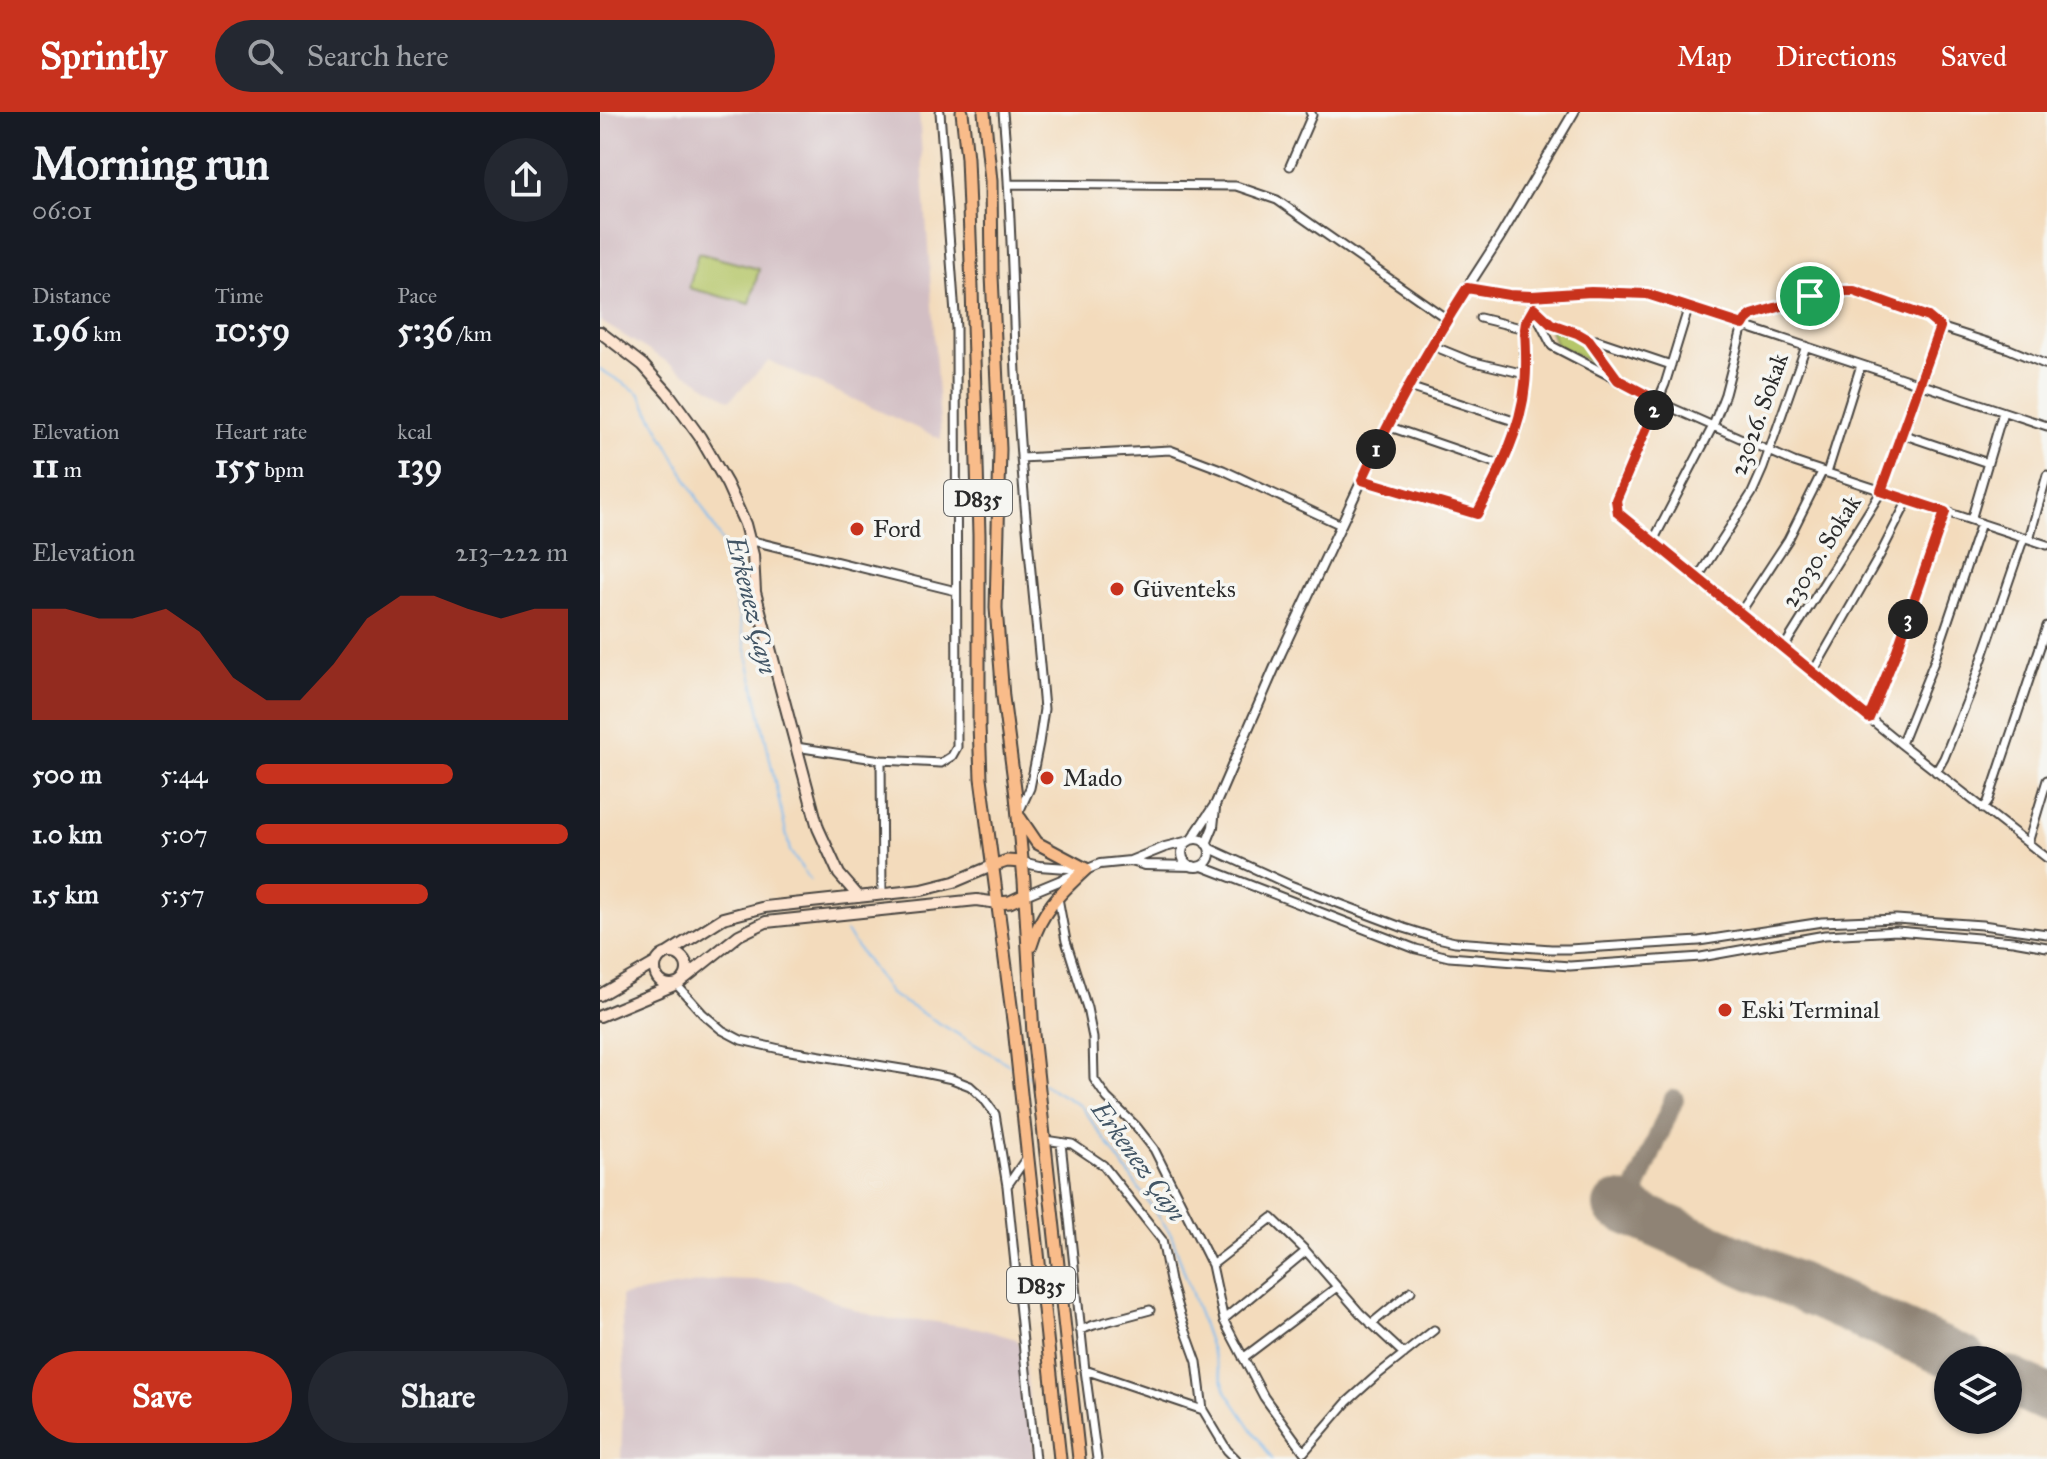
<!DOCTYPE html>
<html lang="en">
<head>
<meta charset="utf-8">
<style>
	:root { --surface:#171b24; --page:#242831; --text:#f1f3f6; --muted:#9ea1a6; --accent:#c8321e }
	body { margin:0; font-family:"IM FELL Great Primer",serif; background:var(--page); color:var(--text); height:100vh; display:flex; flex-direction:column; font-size:30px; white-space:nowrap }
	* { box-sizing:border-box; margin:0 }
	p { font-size:26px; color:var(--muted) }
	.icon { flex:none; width:44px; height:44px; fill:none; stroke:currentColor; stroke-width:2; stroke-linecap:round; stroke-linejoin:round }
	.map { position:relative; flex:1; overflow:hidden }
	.drawer { display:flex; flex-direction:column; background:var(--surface); width:600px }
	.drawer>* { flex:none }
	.buttons { position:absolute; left:1334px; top:1234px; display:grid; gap:16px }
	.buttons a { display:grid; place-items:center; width:88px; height:88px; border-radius:50%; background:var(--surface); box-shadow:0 2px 6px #0004; font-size:40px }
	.pin { position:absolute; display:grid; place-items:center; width:68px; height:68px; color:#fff; margin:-34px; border:4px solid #fff; border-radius:50%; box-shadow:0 2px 8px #0007 }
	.km { position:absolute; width:40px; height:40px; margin:-20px; border-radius:50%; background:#222; color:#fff; font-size:22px; line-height:40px; text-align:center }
	.round { display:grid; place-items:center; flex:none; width:84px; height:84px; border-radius:42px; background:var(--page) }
	.head { display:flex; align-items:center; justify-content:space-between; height:136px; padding:0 32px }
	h1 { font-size:44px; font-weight:700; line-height:60px }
	.figures { display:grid; grid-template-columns:repeat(3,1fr); gap:12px; height:136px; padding:8px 32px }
	.figures div { display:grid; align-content:center }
	.figures b { font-size:34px; font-weight:700 }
	.figures small { font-size:22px; font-weight:400 }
	.figures p { font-size:22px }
	.chart { height:224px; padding:16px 32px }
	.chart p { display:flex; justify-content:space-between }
	.chart svg { width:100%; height:144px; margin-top:8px; fill:var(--accent); opacity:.7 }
	.cta { display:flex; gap:16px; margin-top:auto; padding:16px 32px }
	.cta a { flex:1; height:92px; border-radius:48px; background:var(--accent); color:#fff; font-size:32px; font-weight:700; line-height:92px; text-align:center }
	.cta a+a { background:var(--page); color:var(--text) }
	ul { padding:0 32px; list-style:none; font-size:26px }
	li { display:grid; grid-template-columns:128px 96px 1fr; align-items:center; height:60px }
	li i { height:20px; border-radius:10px; background:var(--accent) }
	header { display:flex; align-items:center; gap:48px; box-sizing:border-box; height:112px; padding:0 40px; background:var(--accent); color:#fff }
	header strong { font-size:38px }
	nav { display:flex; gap:44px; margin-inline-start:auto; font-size:28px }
	.search { width:560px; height:72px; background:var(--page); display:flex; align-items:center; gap:20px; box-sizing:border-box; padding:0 28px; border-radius:44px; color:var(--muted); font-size:30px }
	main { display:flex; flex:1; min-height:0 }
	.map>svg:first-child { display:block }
	.industrial { fill:#d2bec3 }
	.green { fill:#b5c669; stroke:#70784a; stroke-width:2 }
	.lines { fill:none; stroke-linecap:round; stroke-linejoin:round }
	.stream { stroke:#7bbbf0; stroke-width:2 }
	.taxiway { stroke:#8f8374; stroke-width:20 }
	.runway { stroke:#8f8374; stroke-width:48 }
	.minor-casing { stroke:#494541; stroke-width:11 }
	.tertiary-casing { stroke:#494541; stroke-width:12 }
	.secondary-casing { stroke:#494541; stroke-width:14 }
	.trunk-casing { stroke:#494541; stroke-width:15 }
	.minor { stroke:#fff; stroke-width:7 }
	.tertiary { stroke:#fff; stroke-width:8 }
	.secondary { stroke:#fde4d0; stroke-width:10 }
	.trunk { stroke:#f9bc8a; stroke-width:11 }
	.route-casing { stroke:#fff; stroke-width:16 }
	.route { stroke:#c8321e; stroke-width:10 }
	.poi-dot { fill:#c8321e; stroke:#f6f6f2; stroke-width:3 }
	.labels { text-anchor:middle; stroke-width:7; stroke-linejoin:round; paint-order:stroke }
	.shield { fill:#f6f6f2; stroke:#686867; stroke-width:2 }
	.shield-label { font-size:22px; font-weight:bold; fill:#2b2b2b }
	.street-label { font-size:24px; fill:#2b2b2b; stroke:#f6f6f2 }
	.poi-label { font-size:24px; fill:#2b2b2b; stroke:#f6f6f2; text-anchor:start }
	.water-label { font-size:26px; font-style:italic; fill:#435666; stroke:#f6f6f2 }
</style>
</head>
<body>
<header>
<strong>Sprintly</strong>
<div class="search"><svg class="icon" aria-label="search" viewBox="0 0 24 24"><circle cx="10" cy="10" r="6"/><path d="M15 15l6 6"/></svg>Search here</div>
<nav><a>Map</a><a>Directions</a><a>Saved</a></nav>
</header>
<main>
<section class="drawer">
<div class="head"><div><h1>Morning run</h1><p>06:01</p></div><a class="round"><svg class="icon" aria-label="share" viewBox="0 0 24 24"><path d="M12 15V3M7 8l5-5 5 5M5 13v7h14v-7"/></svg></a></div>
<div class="figures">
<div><p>Distance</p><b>1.96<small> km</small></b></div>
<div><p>Time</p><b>10:59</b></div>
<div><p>Pace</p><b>5:36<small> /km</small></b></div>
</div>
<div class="figures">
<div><p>Elevation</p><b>11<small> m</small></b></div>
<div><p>Heart rate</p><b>155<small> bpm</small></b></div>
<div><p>kcal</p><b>139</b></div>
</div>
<div class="chart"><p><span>Elevation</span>213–222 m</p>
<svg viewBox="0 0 160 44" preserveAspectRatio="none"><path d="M0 44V10L10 10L20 13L30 13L40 10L50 17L60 31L70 38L80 38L90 27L100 13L110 6L120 6L130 10L140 13L150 10L160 10V44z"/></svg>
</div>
<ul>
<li><b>500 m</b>5:44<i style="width:63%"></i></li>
<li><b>1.0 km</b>5:07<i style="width:100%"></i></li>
<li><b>1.5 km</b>5:57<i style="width:55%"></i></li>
</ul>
<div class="cta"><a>Save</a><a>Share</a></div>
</section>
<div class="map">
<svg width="1447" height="1347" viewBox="0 0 1447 1347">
	<rect width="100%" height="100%" fill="#f6f6f2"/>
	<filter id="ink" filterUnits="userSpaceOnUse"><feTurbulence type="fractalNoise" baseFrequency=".0125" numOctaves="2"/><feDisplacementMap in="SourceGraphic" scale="16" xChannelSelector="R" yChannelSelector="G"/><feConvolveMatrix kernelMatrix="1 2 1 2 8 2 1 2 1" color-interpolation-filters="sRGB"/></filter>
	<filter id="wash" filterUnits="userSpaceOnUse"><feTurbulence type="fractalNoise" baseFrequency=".006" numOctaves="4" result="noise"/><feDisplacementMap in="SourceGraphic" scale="32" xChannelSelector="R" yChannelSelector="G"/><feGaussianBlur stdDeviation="1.8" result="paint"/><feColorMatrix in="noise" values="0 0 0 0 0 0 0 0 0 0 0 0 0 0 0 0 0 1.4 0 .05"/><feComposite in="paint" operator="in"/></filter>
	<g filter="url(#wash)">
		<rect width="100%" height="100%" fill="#f3dbbc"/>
		<path class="industrial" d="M 0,0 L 319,0 L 341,327 L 169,249 L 130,288 L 0,209 Z
			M 121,1167 L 190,1169 L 254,1198 L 290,1208 L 329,1209 L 378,1216 L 416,1227 L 424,1241 L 435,1347 L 21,1347 L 24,1261 L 21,1184 Z"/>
		<path class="green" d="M 98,141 L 159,157 L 150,192 L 89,176 Z
			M 948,214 L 981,227 L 988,232 L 1002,256 L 956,233 Z"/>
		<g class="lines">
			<path class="stream" d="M 0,257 L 39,281 L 123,432 L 190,739 L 210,768
				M 246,820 L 290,882 L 413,955
				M 422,960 L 434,967
				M 443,972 L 481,994 L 571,1122 L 626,1279 L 672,1347"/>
			<path class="taxiway" d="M 1041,1105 L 1036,1077 L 1074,987"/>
			<path class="runway" d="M 1017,1094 L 1363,1248
				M 1408,1268 L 1447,1286"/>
		</g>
	</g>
	<g filter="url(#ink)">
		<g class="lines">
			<defs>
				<path id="minor" d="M 403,0 C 412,94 412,187 417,281 C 422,386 435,492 444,597 L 439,631 L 430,676 L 419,700
					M 690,54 L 712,3 L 710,0
					M 409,72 L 636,74 L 677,88 L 847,207
					M 867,176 L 909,183 L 932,184 L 991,180 L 1047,182 L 1447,314
					M 932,184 L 936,203 L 952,234 L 1070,295 L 1194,350 L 1447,433
					M 1089,194 L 1065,272 L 1016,388 L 1018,401 L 1301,632 L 1447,746
					M 880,206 L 925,217
					M 989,228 L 997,228 L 1071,253
					M 833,234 L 870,249 L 925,262
					M 809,275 L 917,310
					M 787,314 L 901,353
					M 1302,322 L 1388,351
					M 421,346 L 570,338 L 623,358 L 741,413
					M 1227,361 L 1261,253
					M 762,368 L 877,402 C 898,363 920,319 925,274 C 928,249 918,218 934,196 L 951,212 L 977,221 L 989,228 L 1016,266
					M 1371,408 L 1403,300
					M 1429,427 L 1447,363
					M 149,428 L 356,479
					M 1053,429 L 1113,314 L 1125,282 L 1143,213 L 1146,208 L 1152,203 L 1231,179 L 1254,179 L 1328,205 L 1340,215 L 1409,237 L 1447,253
					M 1098,465 L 1152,381 L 1163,356 L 1206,234
					M 1140,501 L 1188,428 L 1222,360
					M 1184,535 L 1281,380 L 1340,215
					M 1213,560 L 1280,443 L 1308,388
					M 1269,606 L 1297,538 L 1345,400
					M 1301,632 L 1334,550 L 1381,411
					M 196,635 L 281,648
					M 1336,660 L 1344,646 L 1371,579 L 1424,425
					M 1383,697 L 1388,690 L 1447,514
					M 1428,731 L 1447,668
					M 609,736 L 690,773 L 804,816 L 833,825 L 855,830 L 951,837 L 969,837 L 1099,829 L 1222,810 L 1296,807 L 1382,813 L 1447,822
					M 601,754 L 816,837 L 849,845 L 970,854 L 1101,845 L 1225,823 L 1297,819 L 1413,829 L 1447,835
					M 282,783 L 281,648 L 341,651 L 352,644 L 357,635 L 356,216 L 340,0
					M 458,786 L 466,829 L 487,896 L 493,926 L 494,967 L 507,986 L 536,1014 L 554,1037 L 612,1153 L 624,1209 L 664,1285 L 704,1340 L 747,1290 L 776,1264 L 834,1218
					M 76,872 L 103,902 L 122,918 L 141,928 L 184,938 L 314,959 L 352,967 L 370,974 L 384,987 L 395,1002 L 407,1074
					M 445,1028 L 472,1032 L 503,1053 L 562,1128 L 570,1169 L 580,1203 L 597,1250 L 603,1298
					M 461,1031 L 485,1258 L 497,1347
					M 427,1045 L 407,1074 L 435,1347
					M 612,1153 L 672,1106 L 706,1139 L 760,1201 L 804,1242
					M 624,1207 L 706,1139
					M 771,1212 L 811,1179
					M 480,1218 L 494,1213 L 550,1198
					M 643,1246 L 737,1175
					M 485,1258 L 603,1298 L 627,1338 L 636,1347"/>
				<path id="tertiary" d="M 592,727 L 616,691 L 681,541 L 785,319 L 847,207 L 900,125 L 974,0
					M582 741a14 14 0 1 1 28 0a14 14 0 1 1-28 0Z
					M 606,732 L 613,715 L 615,696
					M 531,749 L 545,753 L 593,754
					M 422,750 L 439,754 L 482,757
					M 425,783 L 500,752 L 530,749 L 565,735 L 589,729"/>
				<path id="secondary" d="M 0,220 L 43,253 L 68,281 L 100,325 L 127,372 L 145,412 L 153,443 L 155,480 L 218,716 L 239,762 L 259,785
					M 68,841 L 123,806 L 165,795 L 322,778 L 354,770 L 392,754
					M55 857a16 16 0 1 1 32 0a16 16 0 1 1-32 0Z
					M 85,866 L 139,823 L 166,810 L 377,788 L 398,791
					M 0,883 L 57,850
					M 0,904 L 72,874"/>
				<path id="trunk" d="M 362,0 L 367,46 L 372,176 L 379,423 L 379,612 L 381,666 L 414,916 L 460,1347
					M 384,0 L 391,69 L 392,163 L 400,337 L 396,496 L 403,585 L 416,684 L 424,769 L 433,922 L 479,1347
					M 420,706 L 437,731 L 486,757 C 460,781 441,799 431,834
					M 392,754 L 407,749 L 422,750
					M 398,791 L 410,790 L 425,783"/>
			</defs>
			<use href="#minor" class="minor-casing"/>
			<use href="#tertiary" class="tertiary-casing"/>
			<use href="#secondary" class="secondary-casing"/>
			<use href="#trunk" class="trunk-casing"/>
			<use href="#minor" class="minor"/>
			<use href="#tertiary" class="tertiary"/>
			<use href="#secondary" class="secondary"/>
			<use href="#trunk" class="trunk"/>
		</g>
	</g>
	<g class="lines" filter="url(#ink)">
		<defs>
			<path id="route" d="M 867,176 L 909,183 L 932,184 L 991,180 L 1047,182 L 1143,213 L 1146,208 L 1152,203 L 1231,179 L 1254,179 L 1328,205 L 1340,215 L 1281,379 L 1345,400 L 1297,538 L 1269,606 L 1018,401 L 1016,388 L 1058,289 L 1018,268 L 989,228 L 977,221 L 951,212 L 934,196 L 926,210 L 925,217 C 926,234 927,256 925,273 C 921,318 898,364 877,402 L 762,368 C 792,302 828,237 867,176 Z"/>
		</defs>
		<use href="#route" class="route-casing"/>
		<use href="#route" class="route"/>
	</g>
	<g class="poi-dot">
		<circle cx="257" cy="417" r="8"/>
		<circle cx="517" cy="477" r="8"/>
		<circle cx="447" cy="666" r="8"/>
		<circle cx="1125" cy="898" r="8"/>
	</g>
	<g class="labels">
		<g class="shield">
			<rect x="344" y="368" width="68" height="36" rx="6"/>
			<rect x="407" y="1155" width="68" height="36" rx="6"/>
		</g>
		<g class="shield-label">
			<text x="378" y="394">D835</text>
			<text x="441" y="1181">D835</text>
		</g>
		<g class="street-label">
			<text transform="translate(1159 302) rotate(-70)" y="8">23026. Sokak</text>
			<text transform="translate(1221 439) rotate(-58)" y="8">23030. Sokak</text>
		</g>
		<g class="poi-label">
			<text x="273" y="425">Ford</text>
			<text x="533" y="485">Güventeks</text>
			<text x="463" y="674">Mado</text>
			<text x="1141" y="906">Eski Terminal</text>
		</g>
		<g class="water-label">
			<text transform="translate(152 493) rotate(76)" y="9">Erkenez Çayı</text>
			<text transform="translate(539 1049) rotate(54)" y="9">Erkenez Çayı</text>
		</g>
	</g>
</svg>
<div class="buttons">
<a><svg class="icon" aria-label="layers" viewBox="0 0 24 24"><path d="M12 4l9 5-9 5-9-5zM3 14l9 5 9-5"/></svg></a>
</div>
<div class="pin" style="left:1210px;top:184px;background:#1e9e55"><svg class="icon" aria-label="arrive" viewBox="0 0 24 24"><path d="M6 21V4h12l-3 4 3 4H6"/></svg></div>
<b class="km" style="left:776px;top:337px">1</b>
<b class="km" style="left:1054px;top:298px">2</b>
<b class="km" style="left:1308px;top:507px">3</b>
</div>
</main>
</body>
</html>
